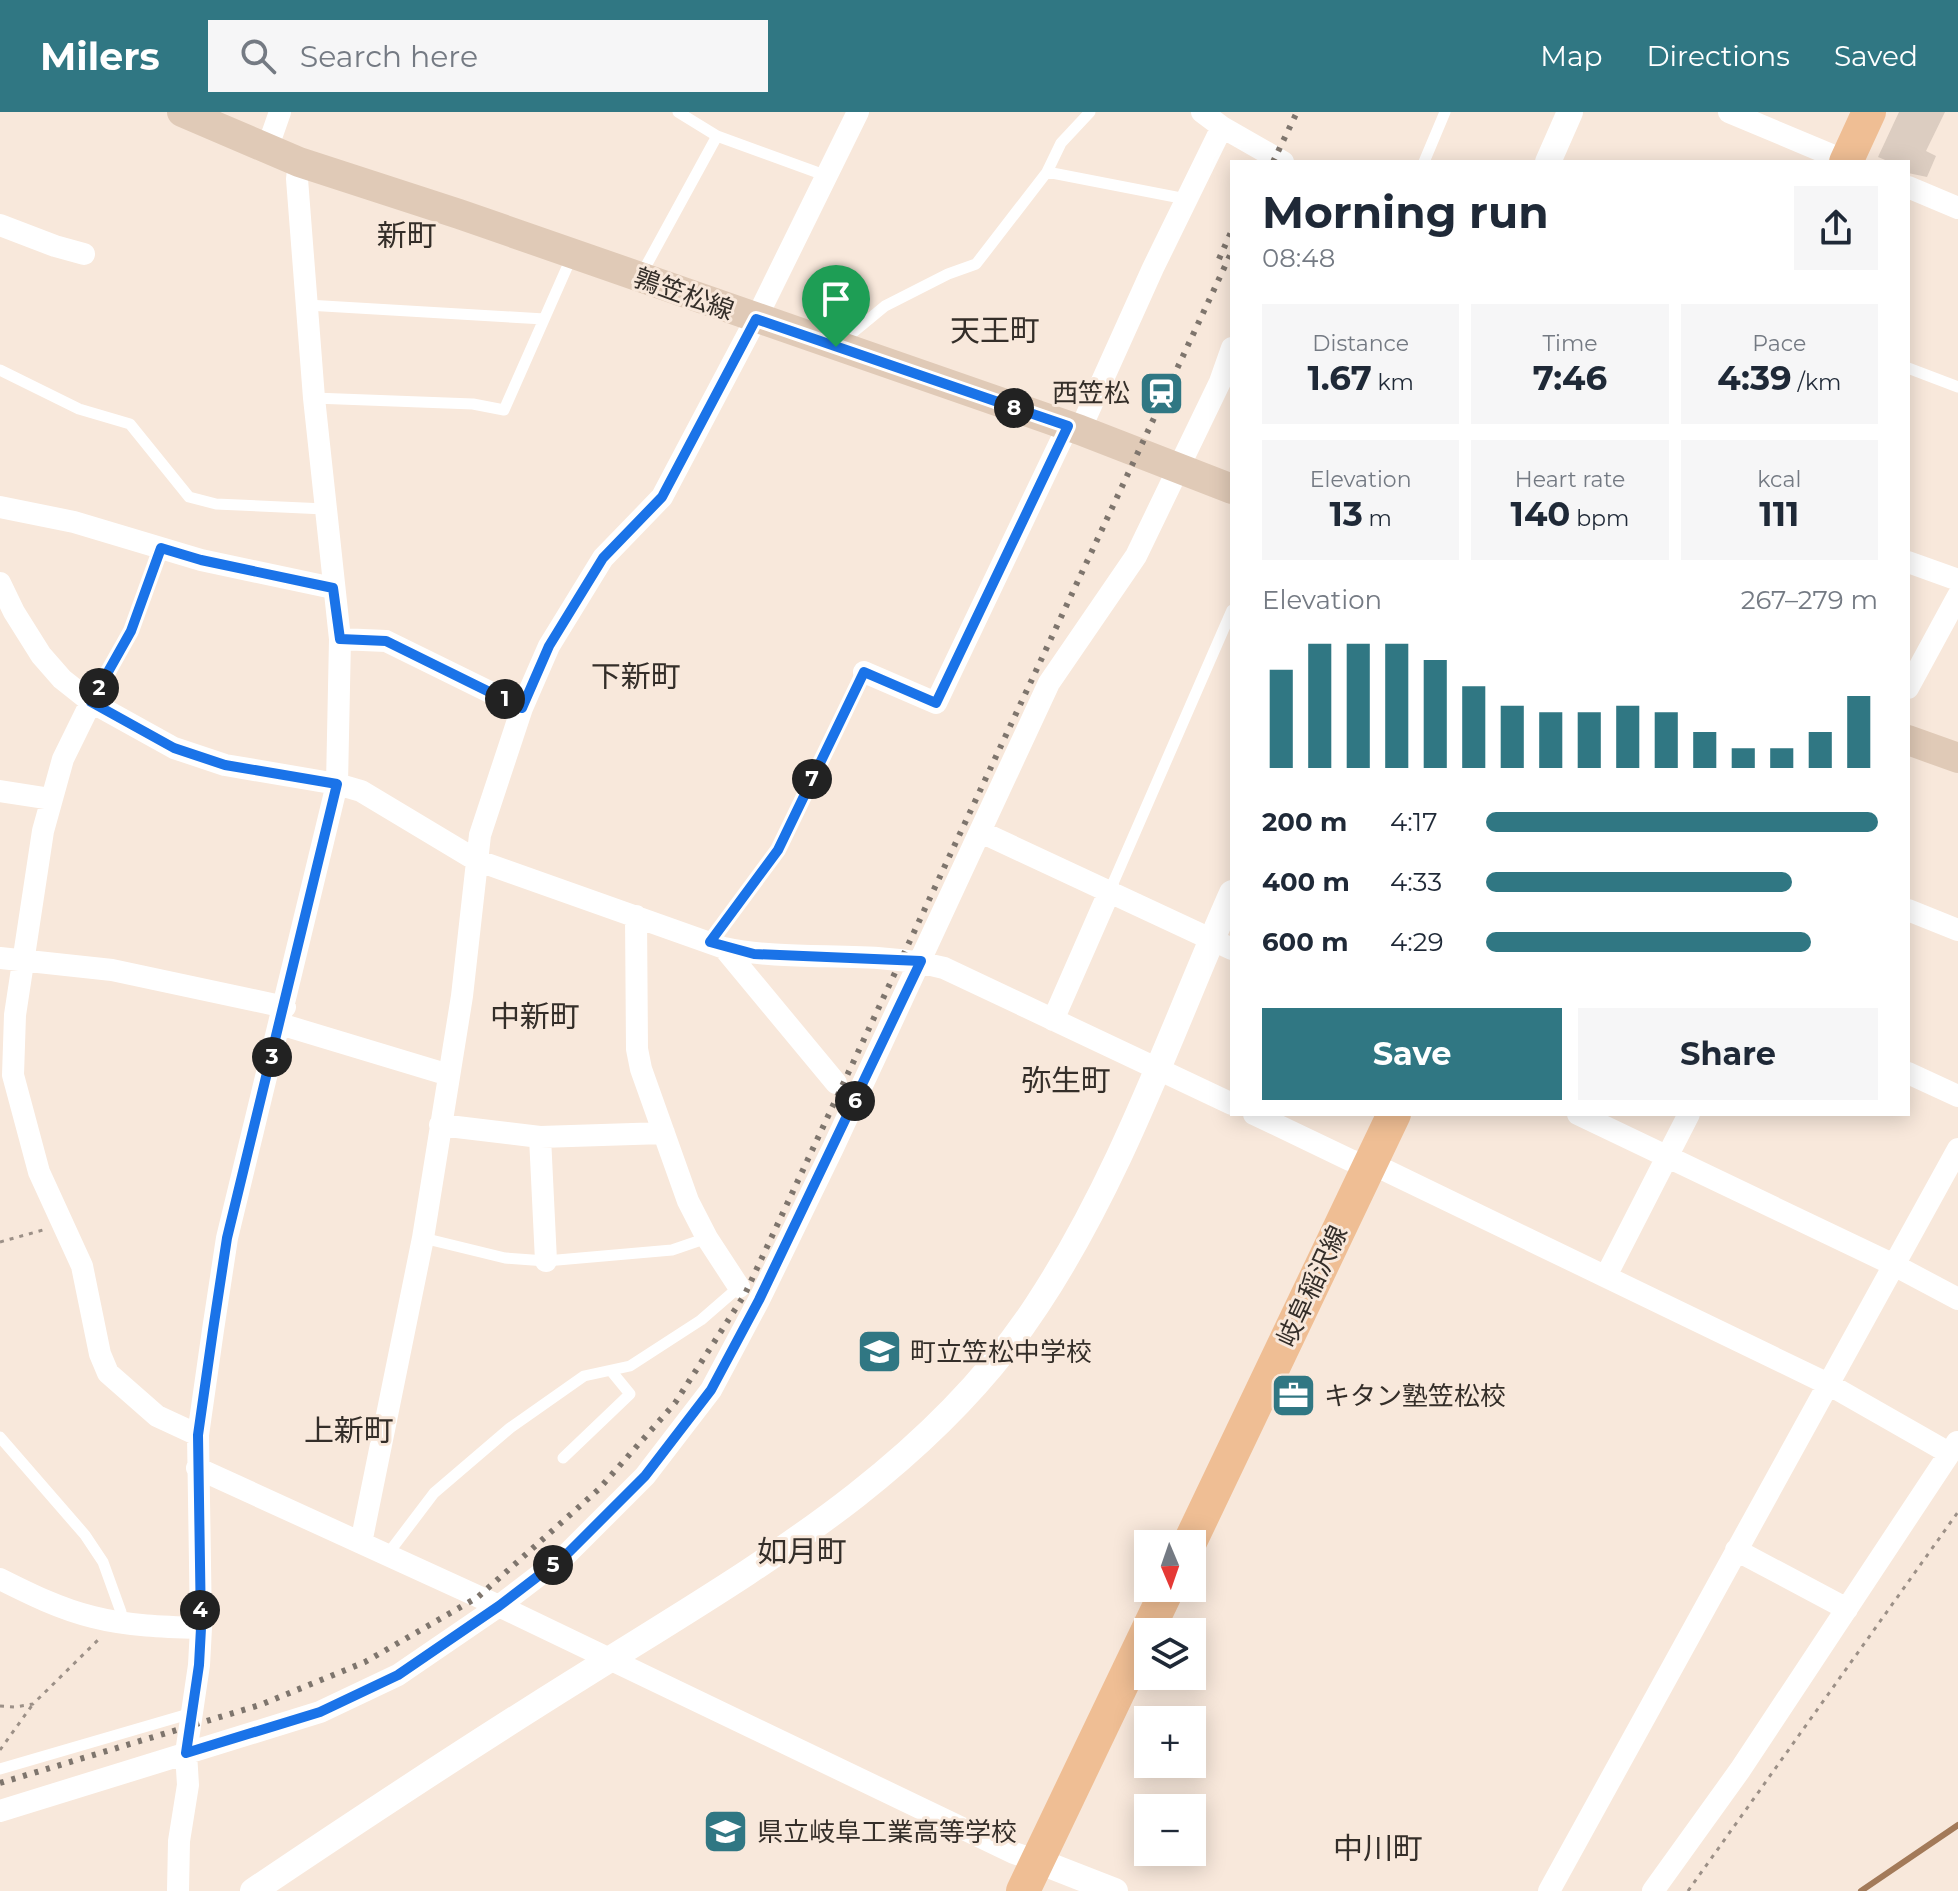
<!DOCTYPE html>
<html lang="en">
<head>
<meta charset="utf-8">
<style>
	:root { --surface:#fff; --page:#f6f6f7; --text:#1f2937; --muted:#747a83; --accent:#307783 }
	body { margin:0; font-family:Montserrat,"Noto Sans JP",sans-serif; background:var(--page); color:var(--text); height:100vh; display:flex; flex-direction:column; font-size:30px; white-space:nowrap }
	* { box-sizing:border-box; margin:0 }
	p { font-size:26px; color:var(--muted) }
	.icon { flex:none; width:44px; height:44px; fill:none; stroke:currentColor; stroke-width:2; stroke-linecap:round; stroke-linejoin:round }
	.map { position:relative; flex:1; overflow:hidden }
	.details { position:absolute; left:1230px; top:48px; width:680px; height:956px; display:flex; flex-direction:column; background:var(--surface); border-radius:0px; box-shadow:0 4px 20px #0003 }
	.details>* { flex:none }
	.needle { width:52px; rotate:178deg }
	.tools { position:absolute; left:1134px; top:1418px; display:grid; gap:16px }
	.tools a { display:grid; place-items:center; width:72px; height:72px; border-radius:0px; background:var(--surface); box-shadow:0 4px 20px #0003; font-size:40px }
	.pin { position:absolute; display:grid; place-items:center; width:68px; height:68px; color:#fff; margin:-82px -34px; border-radius:50% 50% 50% 0; rotate:-45deg; box-shadow:0 0 8px #0007 }
	.pin .icon { rotate:45deg }
	.km { position:absolute; width:40px; height:40px; margin:-20px; border-radius:50%; background:#222; color:#fff; font-size:22px; line-height:40px; text-align:center }
	.round { display:grid; place-items:center; flex:none; width:84px; height:84px; border-radius:0px; background:var(--page) }
	.head { display:flex; align-items:center; justify-content:space-between; height:136px; padding:0 32px }
	h1 { font-size:44px; font-weight:700; line-height:60px }
	.figures { display:grid; grid-template-columns:repeat(3,1fr); gap:12px; height:136px; padding:8px 32px }
	.figures div { display:grid; align-content:center; border-radius:0px; background:var(--page); text-align:center }
	.figures b { font-size:34px; font-weight:700 }
	.figures small { font-size:22px; font-weight:400 }
	.figures p { font-size:22px }
	.chart { height:224px; padding:16px 32px }
	.chart p { display:flex; justify-content:space-between }
	.chart svg { width:100%; height:144px; margin-top:8px; stroke:var(--accent); stroke-width:6 }
	.button { display:flex; gap:16px; margin-top:auto; padding:16px 32px }
	.button a { flex:1; height:92px; border-radius:0px; background:var(--accent); color:#fff; font-size:32px; font-weight:700; line-height:92px; text-align:center }
	.button a+a { background:var(--page); color:var(--text) }
	ul { padding:0 32px; list-style:none; font-size:26px }
	li { display:grid; grid-template-columns:128px 96px 1fr; align-items:center; height:60px }
	li i { height:20px; border-radius:10px; background:var(--accent) }
	header { display:flex; align-items:center; gap:48px; box-sizing:border-box; height:112px; padding:0 40px; background:var(--accent); color:#fff }
	header strong { font-size:38px }
	nav { display:flex; gap:44px; margin-inline-start:auto; font-size:28px }
	.search { width:560px; height:72px; background:var(--page); display:flex; align-items:center; gap:20px; box-sizing:border-box; padding:0 28px; border-radius:0px; color:var(--muted); font-size:30px }
	.map>svg:first-child { display:block }
	.lines { fill:none; stroke-linecap:round; stroke-linejoin:round }
	.stream { stroke:#a37a59; stroke-width:6 }
	.building { fill:#dccdc1 }
	.path { stroke:#9c9087; stroke-width:3; stroke-dasharray:4 6; stroke-linecap:butt }
	.service { stroke:#fff; stroke-width:11 }
	.minor { stroke:#fff; stroke-width:22 }
	.tertiary { stroke:#fff; stroke-width:26 }
	.secondary { stroke:#e0cab7; stroke-width:30 }
	.primary { stroke:#efbe94; stroke-width:34 }
	.rail { stroke:#7e756d; stroke-width:6; stroke-dasharray:4 8; stroke-linecap:butt }
	.route-casing { stroke:#fff; stroke-width:16 }
	.route { stroke:#1a73e8; stroke-width:10 }
	.labels { text-anchor:middle; stroke-width:6; stroke-linejoin:round; paint-order:stroke }
	.street-label { font-size:26px; fill:#342e29; stroke:#f8e8db }
	.poi-label { font-size:26px; fill:#342e29; stroke:#f8e8db; text-anchor:start }
	.quarter-label { font-size:30px; fill:#342e29; stroke:#f8e8db }
</style>
</head>
<body>
<header>
<strong>Milers</strong>
<div class="search"><svg class="icon" aria-label="search" viewBox="0 0 24 24"><circle cx="10" cy="10" r="6"/><path d="M15 15l6 6"/></svg>Search here</div>
<nav><a>Map</a><a>Directions</a><a>Saved</a></nav>
</header>
<div class="map">
<svg width="1958" height="1779" viewBox="0 0 1958 1779">
	<rect width="100%" height="100%" fill="#f8e8db"/>
	<g class="lines">
		<path class="stream" d="M 1861,1779 L 1958,1713"/>
	</g>
	<path class="building" d="M 1899,0 L 1945,0 L 1926,39 L 1936,44 L 1927,65 L 1908,61 L 1908,50 L 1890,50 L 1878,45 Z"/>
	<g class="lines">
		<path class="path" d="M 101,573 L 131,519 L 153,456
			M 0,1130 L 43,1118
			M 0,1594 L 15,1595 L 33,1592 L 98,1528
			M 0,1638 L 33,1592
			M 1688,1779 L 1958,1400"/>
		<path class="service" d="M 678,0 L 717,24
			M 1424,50 L 1445,0
			M 1047,60 L 1061,31 L 1090,0
			M 641,163 L 717,24 L 827,64
			M 307,193 L 544,207
			M 839,232 L 885,194 L 948,162 L 976,152 L 1047,60 L 1186,87
			M 1908,256 L 1958,275
			M 0,258 L 79,297 L 130,312 L 189,385 L 216,392 L 325,397
			M 314,286 L 473,292 L 504,298 L 572,144
			M 1110,778 L 1232,498
			M 710,830 L 778,738 L 864,560
			M 423,1126 L 505,1146 L 546,1149 L 672,1138 L 707,1126
			M 0,1325 L 85,1423 L 103,1450 L 121,1500 L 120,1509
			M 563,1346 L 630,1282 L 612,1260
			M 387,1443 L 434,1381 L 510,1316 L 584,1264 L 630,1254 L 701,1208 L 739,1175
			M 0,1657 L 192,1601"/>
		<path class="minor" d="M 1202,0 L 1222,15 L 1283,50
			M 1729,0 L 1848,50
			M 267,37 L 280,0
			M 1908,75 L 1958,96
			M 0,113 L 55,134 L 84,142
			M 1080,318 L 1153,156 L 1222,15
			M 0,395 L 74,410 L 201,448 L 333,476
			M 1908,450 L 1958,468
			M 0,471 L 14,500 L 41,543 L 62,567 L 91,590 L 174,636 L 225,653 L 337,672 L 361,679 L 476,748 L 724,836 C 796,851 872,837 944,856 L 1232,992
			M 340,527 L 386,529 L 522,596
			M 864,560 L 936,591 L 1068,314
			M 1908,576 L 1958,484
			M 91,590 L 63,647 L 43,719 L 15,903 L 13,963 L 39,1060 L 82,1154 L 100,1242 L 108,1261 L 157,1304 L 198,1323
			M 0,679 L 51,687
			M 981,720 L 1232,837
			M 1908,798 L 1958,818
			M 636,804 L 637,937 L 641,957 L 688,1089 L 707,1126 L 739,1175
			M 724,836 L 836,971
			M 0,846 L 112,858 L 285,895
			M 1053,908 L 1110,778
			M 280,912 L 449,963
			M 1908,961 L 1958,984
			M 1254,1002 L 1350,1048 L 1387,1059 L 1828,1272 L 1949,1341
			M 1578,1002 L 1894,1153 L 1958,1187
			M 440,1013 L 540,1025 L 664,1021
			M 540,1025 L 546,1149
			M 1606,1164 L 1689,1002
			M 197,1356 L 499,1494 L 1014,1741 L 1038,1749
			M 361,1431 L 423,1126 L 462,884 L 480,723 L 522,596 L 549,534 L 603,446 L 662,385 L 756,207 L 858,0
			M 1736,1438 L 1847,1497
			M 0,1467 C 30,1482 60,1497 93,1505 C 128,1514 165,1515 201,1516
			M 0,1699 L 320,1600 L 398,1563 L 499,1494 L 567,1442 L 645,1364 L 711,1278 L 759,1188 L 833,1036 L 1049,571 L 1136,444 L 1220,270 L 1232,236
			M 178,1779 L 179,1729 L 188,1673 L 186,1641 L 199,1553 L 201,1516 L 198,1323 L 213,1218 L 227,1126 L 337,672 L 340,527 L 314,286 L 297,67 L 299,50
			M 1549,1779 L 1958,1037
			M 1653,1779 L 1740,1658 L 1957,1330"/>
		<path class="tertiary" d="M 1548,50 L 1570,0
			M 1038,1749 L 1115,1779
			M 253,1779 C 360,1707 466,1637 575,1569 C 743,1463 926,1363 1037,1193 C 1121,1066 1171,919 1232,781"/>
		<path class="secondary" d="M 182,0 L 299,50 L 459,102 L 1080,318 L 1232,377
			M 1908,628 L 1958,646"/>
		<path class="primary" d="M 1846,50 L 1869,0
			M 1189,1432 L 1394,1002
			M 1023,1779 L 1168,1476"/>
		<path class="rail" d="M 1273,50 L 1297,0
			M 1219,147 L 1232,118
			M 0,1671 L 260,1593 L 365,1550 L 478,1485 L 599,1377 L 675,1291 L 745,1182 L 1232,139"/>
	</g>
	<g class="lines">
		<defs>
			<path id="route" d="M 756,207 L 1068,314 L 936,591 L 864,560 L 778,738 L 710,830 L 754,842 L 921,849 L 759,1188 L 711,1278 L 645,1364 L 567,1442 L 499,1494 L 398,1563 L 320,1600 L 186,1641 L 199,1553 L 201,1516 L 198,1323 L 213,1218 L 227,1126 L 337,672 L 225,653 L 174,636 L 91,590 L 131,519 L 161,436 L 201,448 L 333,476 L 340,527 L 386,529 L 522,596 L 549,534 L 603,446 L 662,385 Z"/>
		</defs>
		<use href="#route" class="route-casing"/>
		<use href="#route" class="route"/>
	</g>
	<defs>
		<symbol id="station-square" viewBox="-11 -11 22 22"><rect x="-9" y="-9" width="18" height="18" rx="4" fill="#307783" stroke="#f8e8db"/><path d="M-3-6H3Q5-6 5-4V2Q5 4 3 4L4.5 6H3L1.5 4h-3L-3 6H-4.5L-3 4Q-5 4-5 2V-4Q-5-6-3-6ZM-3.5-4v3h7v-3ZM-3.5 1v1.5H-2V1ZM2 1v1.5H3.5V1Z" fill="#fff"/></symbol>
		<symbol id="school-square" viewBox="-11 -11 22 22"><rect x="-9" y="-9" width="18" height="18" rx="4" fill="#307783" stroke="#f8e8db"/><path d="M0-5L7-2L0 1L-7-2ZM-4 1L0 2.5L4 1V4Q0 6-4 4Z" fill="#fff"/></symbol>
		<symbol id="office-square" viewBox="-11 -11 22 22"><rect x="-9" y="-9" width="18" height="18" rx="4" fill="#307783" stroke="#f8e8db"/><path d="M-6-3h4V-5.5h4V-3h4V5H-6ZM-1-4.5V-3h2v-1.5ZM-6 0V1H6V0Z" fill="#fff"/></symbol>
	</defs>
	<g fill-rule="evenodd">
		<use href="#station-square" x="1136" y="256" width="51" height="51"/>
		<use href="#school-square" x="854" y="1214" width="51" height="51"/>
		<use href="#office-square" x="1268" y="1258" width="51" height="51"/>
		<use href="#school-square" x="700" y="1694" width="51" height="51"/>
	</g>
	<g class="labels">
		<g class="street-label">
			<text transform="translate(684 182) rotate(20)" y="9">鶉笠松線</text>
			<text transform="translate(1312 1174) rotate(-65)" y="9">岐阜稲沢線</text>
		</g>
		<g class="poi-label">
			<text x="1130" y="290" text-anchor="end">西笠松</text>
			<text x="910" y="1249">町立笠松中学校</text>
			<text x="1324" y="1293">キタン塾笠松校</text>
			<text x="757" y="1729">県立岐阜工業高等学校</text>
		</g>
		<g class="quarter-label">
			<text x="407" y="134">新町</text>
			<text x="995" y="229">天王町</text>
			<text x="636" y="575">下新町</text>
			<text x="535" y="915">中新町</text>
			<text x="1066" y="979">弥生町</text>
			<text x="349" y="1329">上新町</text>
			<text x="802" y="1450">如月町</text>
			<text x="1378" y="1747">中川町</text>
		</g>
	</g>
</svg>
<div class="tools">
<a><svg class="needle" viewBox="-14 -14 28 28"><path d="M0-13l5 13h-10z" fill="#e53935"/><path d="M0 13l5-13h-10z" fill="#747a83"/></svg></a>
<a><svg class="icon" aria-label="layers" viewBox="0 0 24 24"><path d="M12 4l9 5-9 5-9-5zM3 14l9 5 9-5"/></svg></a>
<a>+</a>
<a>−</a>
</div>
<div class="pin" style="left:836px;top:235px;background:#1e9e55"><svg class="icon" aria-label="arrive" viewBox="0 0 24 24"><path d="M6 21V4h12l-3 4 3 4H6"/></svg></div>
<b class="km" style="left:505px;top:587px">1</b>
<b class="km" style="left:99px;top:576px">2</b>
<b class="km" style="left:272px;top:945px">3</b>
<b class="km" style="left:200px;top:1498px">4</b>
<b class="km" style="left:553px;top:1453px">5</b>
<b class="km" style="left:855px;top:989px">6</b>
<b class="km" style="left:812px;top:667px">7</b>
<b class="km" style="left:1014px;top:296px">8</b>
<section class="details">
<div class="head"><div><h1>Morning run</h1><p>08:48</p></div><a class="round"><svg class="icon" aria-label="share" viewBox="0 0 24 24"><path d="M12 15V3M7 8l5-5 5 5M5 13v7h14v-7"/></svg></a></div>
<div class="figures">
<div><p>Distance</p><b>1.67<small> km</small></b></div>
<div><p>Time</p><b>7:46</b></div>
<div><p>Pace</p><b>4:39<small> /km</small></b></div>
</div>
<div class="figures">
<div><p>Elevation</p><b>13<small> m</small></b></div>
<div><p>Heart rate</p><b>140<small> bpm</small></b></div>
<div><p>kcal</p><b>111</b></div>
</div>
<div class="chart"><p><span>Elevation</span>267–279 m</p>
<svg viewBox="0 0 160 44" preserveAspectRatio="none"><path d="M5 44V14M15 44V6M25 44V6M35 44V6M45 44V11M55 44V19M65 44V25M75 44V27M85 44V27M95 44V25M105 44V27M115 44V33M125 44V38M135 44V38M145 44V33M155 44V22"/></svg>
</div>
<ul>
<li><b>200 m</b>4:17<i style="width:100%"></i></li>
<li><b>400 m</b>4:33<i style="width:78%"></i></li>
<li><b>600 m</b>4:29<i style="width:83%"></i></li>
</ul>
<div class="button"><a>Save</a><a>Share</a></div>
</section>
</div>
</body>
</html>
